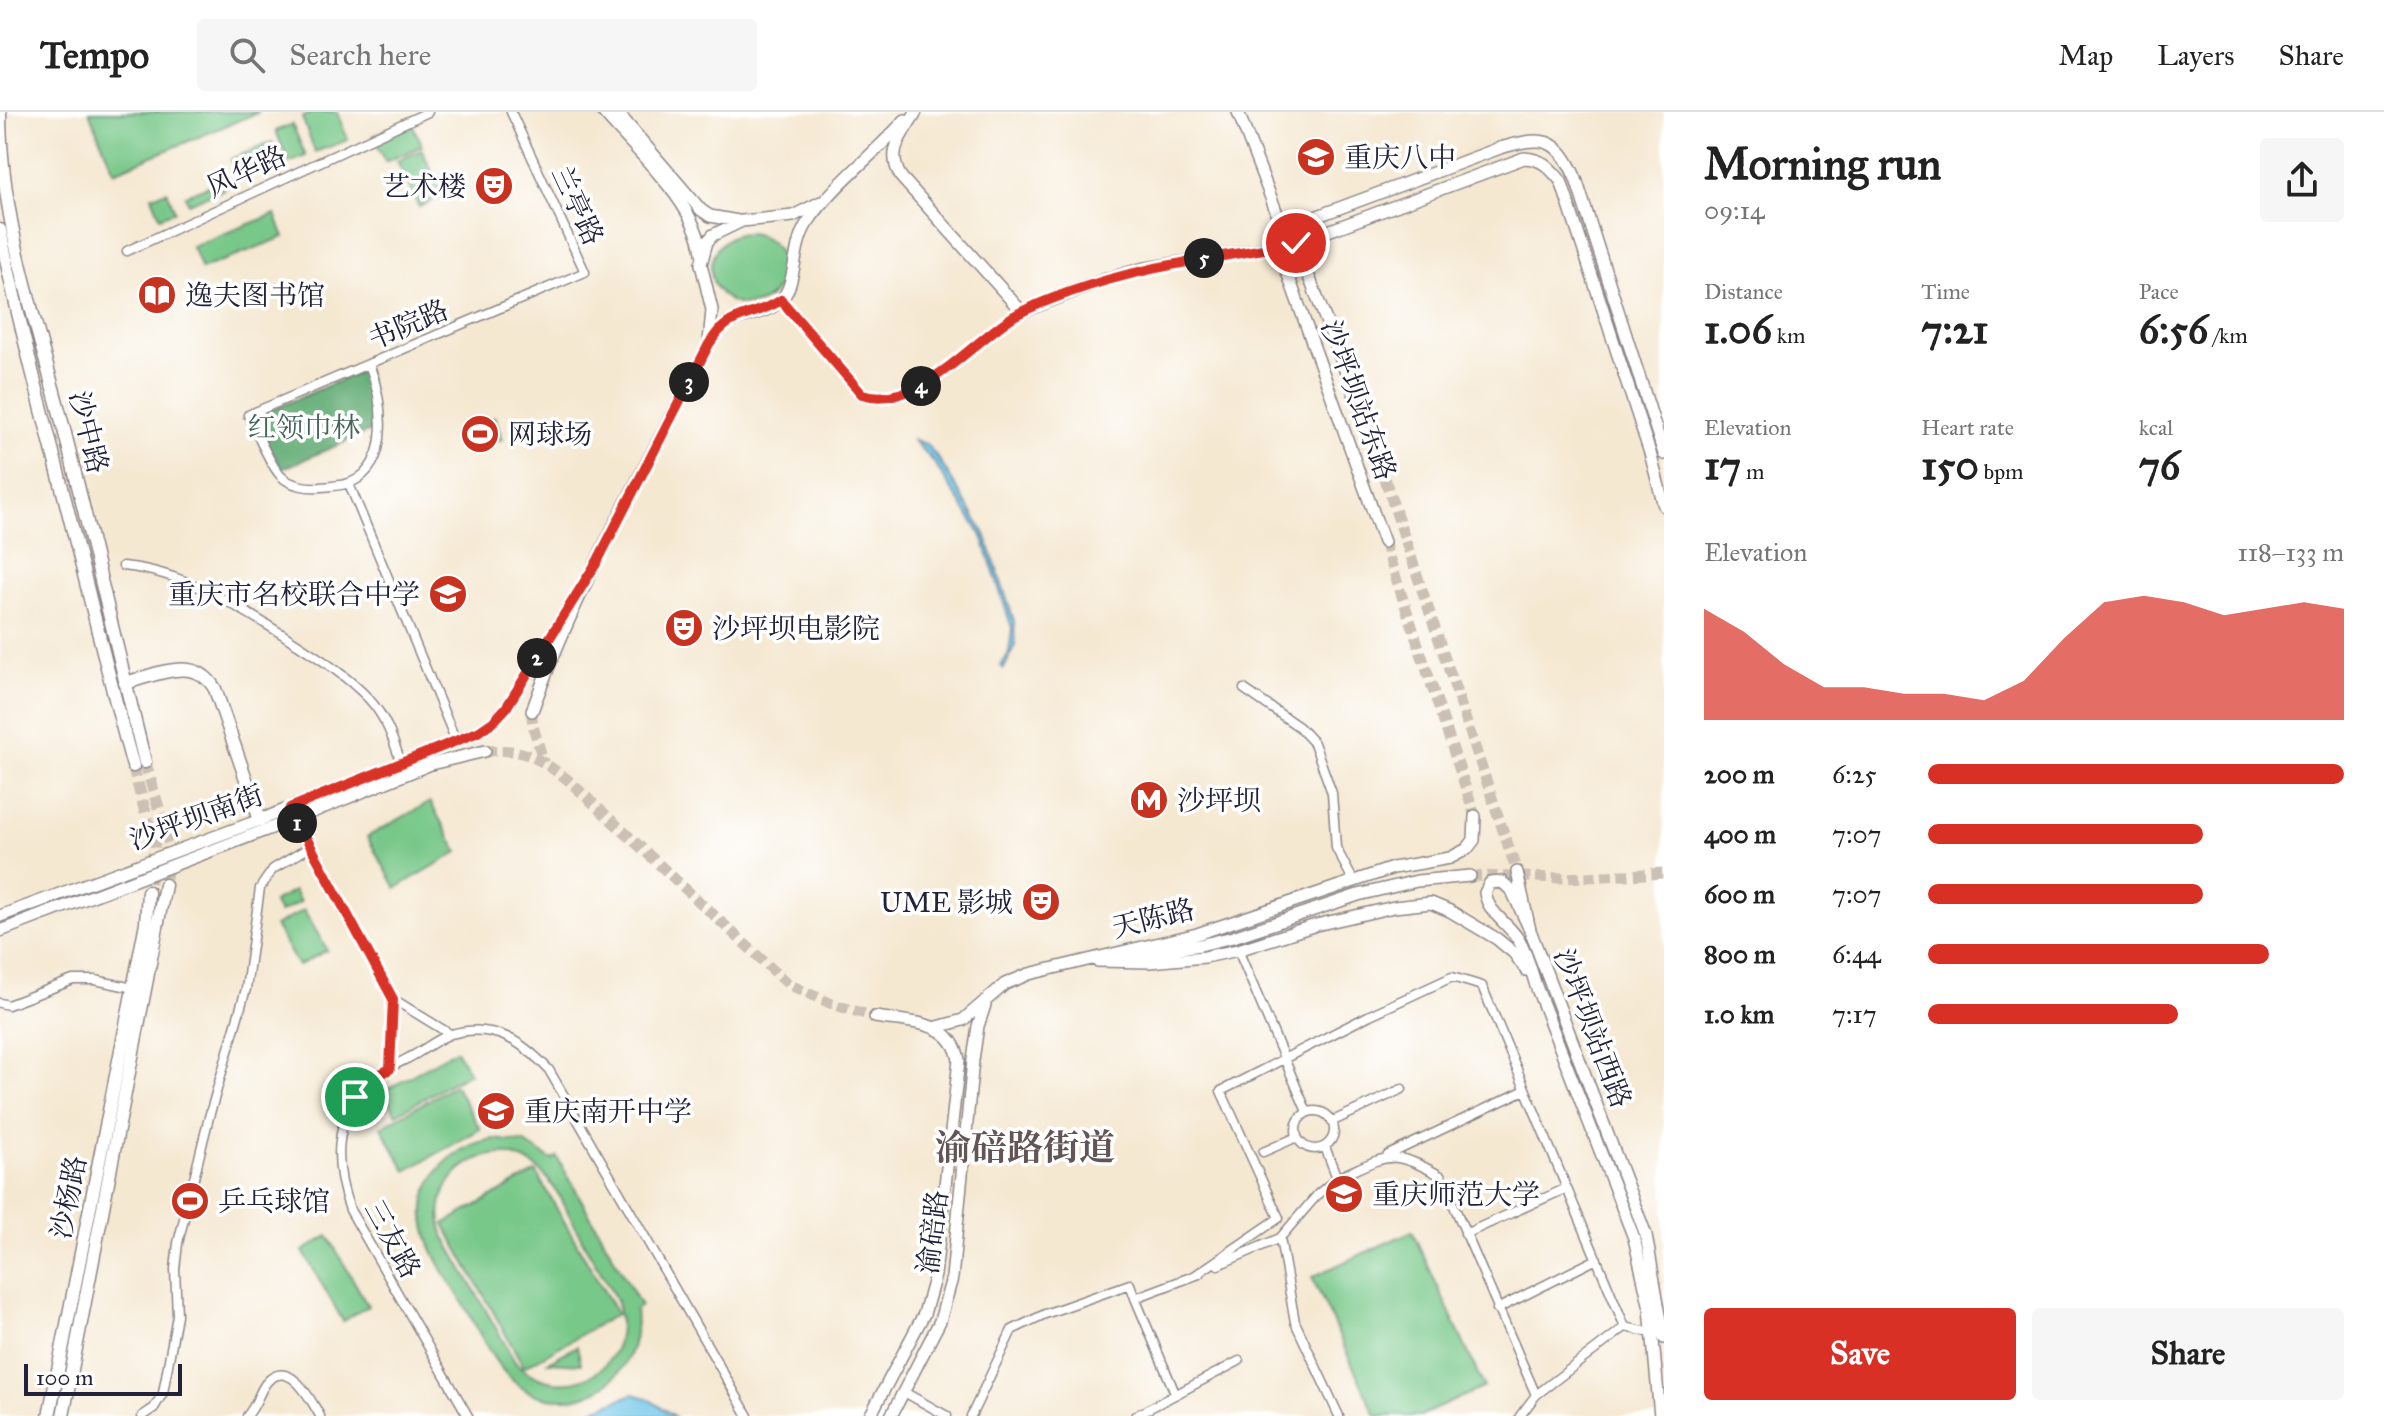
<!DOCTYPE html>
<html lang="en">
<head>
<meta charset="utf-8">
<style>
	:root { --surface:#fff; --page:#f6f6f6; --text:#222; --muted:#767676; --line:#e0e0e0; --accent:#d93025 }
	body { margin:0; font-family:"IM FELL Great Primer","Noto Serif SC",serif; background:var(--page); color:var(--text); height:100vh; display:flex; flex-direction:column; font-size:30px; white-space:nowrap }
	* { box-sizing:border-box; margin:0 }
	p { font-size:26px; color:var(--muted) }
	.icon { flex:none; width:44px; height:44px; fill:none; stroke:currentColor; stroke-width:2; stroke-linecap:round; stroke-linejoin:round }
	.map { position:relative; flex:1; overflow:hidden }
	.side { display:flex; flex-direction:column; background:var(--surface); width:720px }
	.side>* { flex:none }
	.scale { position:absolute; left:24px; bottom:20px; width:158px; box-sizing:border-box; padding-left:8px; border:4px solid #22223b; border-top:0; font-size:22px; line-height:28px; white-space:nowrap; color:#22223b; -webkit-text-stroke:6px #fff; paint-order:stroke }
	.pin { position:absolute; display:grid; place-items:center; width:68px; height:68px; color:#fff; margin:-34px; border:4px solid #fff; border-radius:50%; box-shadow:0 2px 8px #0007 }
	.km { position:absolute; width:40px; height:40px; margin:-20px; border-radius:50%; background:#222; color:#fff; font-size:22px; line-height:40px; text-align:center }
	.round { display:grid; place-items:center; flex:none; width:84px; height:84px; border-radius:8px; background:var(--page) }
	.head { display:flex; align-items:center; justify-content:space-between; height:136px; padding:0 40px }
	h1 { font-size:44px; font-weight:700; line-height:60px }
	.figures { display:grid; grid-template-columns:repeat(3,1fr); gap:12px; height:136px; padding:8px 40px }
	.figures div { display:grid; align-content:center }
	.figures b { font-size:40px; font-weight:700 }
	.figures small { font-size:22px; font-weight:400 }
	.figures p { font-size:22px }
	.chart { height:224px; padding:16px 40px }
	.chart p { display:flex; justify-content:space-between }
	.chart svg { width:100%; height:144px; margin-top:8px; fill:var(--accent); opacity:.7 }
	.primary-button { display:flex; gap:16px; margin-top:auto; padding:16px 40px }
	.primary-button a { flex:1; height:92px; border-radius:8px; background:var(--accent); color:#fff; font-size:32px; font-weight:700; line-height:92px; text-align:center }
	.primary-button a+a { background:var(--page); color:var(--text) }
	ul { padding:0 40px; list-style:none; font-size:26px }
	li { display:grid; grid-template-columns:128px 96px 1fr; align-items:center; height:60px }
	li i { height:20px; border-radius:10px; background:var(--accent) }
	header { display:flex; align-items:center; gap:48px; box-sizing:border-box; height:112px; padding:0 40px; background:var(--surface); border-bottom:2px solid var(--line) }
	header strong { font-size:38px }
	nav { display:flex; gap:44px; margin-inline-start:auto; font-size:28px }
	.search { width:560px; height:72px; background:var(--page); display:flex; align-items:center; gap:20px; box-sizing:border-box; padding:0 28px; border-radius:8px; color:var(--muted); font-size:30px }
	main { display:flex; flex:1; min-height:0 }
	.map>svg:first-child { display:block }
	.green { fill:#78c889; stroke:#4d7562; stroke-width:2; fill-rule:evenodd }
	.forest { fill:#62ac75; stroke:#426758; stroke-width:2 }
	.water { fill:#69c3e6; stroke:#467290; stroke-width:2 }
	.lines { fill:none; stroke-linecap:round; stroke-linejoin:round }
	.secondary-tunnel { stroke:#cbc0b3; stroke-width:11; stroke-dasharray:11 5.5; stroke-linecap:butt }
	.primary-tunnel { stroke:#cbc0b3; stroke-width:12; stroke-dasharray:12 6; stroke-linecap:butt }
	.street-casing { stroke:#8c8586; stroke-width:11 }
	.secondary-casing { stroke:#8c8586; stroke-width:14 }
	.primary-casing { stroke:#8c8586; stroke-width:15 }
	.street { stroke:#fff; stroke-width:8 }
	.secondary { stroke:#fff; stroke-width:11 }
	.primary { stroke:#fff; stroke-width:12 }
	.route-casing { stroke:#fff; stroke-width:16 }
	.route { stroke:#d93025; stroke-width:10 }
	.labels { text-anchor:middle; stroke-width:7; stroke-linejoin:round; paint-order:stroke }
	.poi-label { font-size:28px; fill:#22223b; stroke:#fff; text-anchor:start }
	.street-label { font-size:28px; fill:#22223b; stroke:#fff }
	.park-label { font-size:28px; fill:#44645a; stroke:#fff }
	.district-label { font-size:36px; font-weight:bold; fill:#635456; stroke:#fff }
</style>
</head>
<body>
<header>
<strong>Tempo</strong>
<div class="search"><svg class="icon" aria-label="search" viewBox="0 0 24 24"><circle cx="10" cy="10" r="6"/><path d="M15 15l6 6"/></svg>Search here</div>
<nav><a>Map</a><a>Layers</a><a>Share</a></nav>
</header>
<main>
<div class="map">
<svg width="1664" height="1304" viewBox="0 0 1664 1304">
	<rect width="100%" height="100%" fill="#fff"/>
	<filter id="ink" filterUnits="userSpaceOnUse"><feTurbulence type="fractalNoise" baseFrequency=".0125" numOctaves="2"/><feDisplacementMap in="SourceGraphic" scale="16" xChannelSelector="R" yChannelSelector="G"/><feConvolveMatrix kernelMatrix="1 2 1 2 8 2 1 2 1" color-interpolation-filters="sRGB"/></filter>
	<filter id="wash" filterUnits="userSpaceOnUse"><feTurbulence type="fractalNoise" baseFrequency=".006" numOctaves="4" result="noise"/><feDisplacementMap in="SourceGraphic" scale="32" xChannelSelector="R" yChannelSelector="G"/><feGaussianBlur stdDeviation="1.8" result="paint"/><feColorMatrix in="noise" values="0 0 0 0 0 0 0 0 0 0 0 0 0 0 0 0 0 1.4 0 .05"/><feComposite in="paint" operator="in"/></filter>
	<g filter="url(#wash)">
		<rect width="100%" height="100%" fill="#f5e8d1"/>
		<path class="green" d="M 89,0 L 259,0 L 114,60 Z
			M 316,0 L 337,0 L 348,28 L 315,40 L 302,5 Z
			M 410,7 L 422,34 L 385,50 L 373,24 Z
			M 292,12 L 306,44 L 289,51 L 276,19 Z
			M 272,30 L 280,50 L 239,67 L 231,47 Z
			M 422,38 L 443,84 L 419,95 L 397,49 Z
			M 222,69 L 225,77 L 188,91 L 185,83 Z
			M 167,79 L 175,99 L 160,105 L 152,84 Z
			M 275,102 L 284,125 L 201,157 L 192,134 Z
			M711 157a36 36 0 1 1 72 0a36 36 0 1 1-72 0Z
			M 495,305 L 502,327 L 466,339 L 458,317 Z
			M 430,690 L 458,740 L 396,776 L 367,725 Z
			M 294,779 L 300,790 L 279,801 L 273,790 Z
			M 304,798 L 327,838 L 298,854 L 275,814 Z
			M 456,938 L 469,961 L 396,1002 L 383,980 Z
			M 455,973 L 480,1017 L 406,1059 L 381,1015 Z
			M 493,1027 L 525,1031 L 552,1048 L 557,1045 L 641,1194 L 635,1198 C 638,1225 631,1251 610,1269 C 596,1281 578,1288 559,1287 C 506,1286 487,1234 465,1194 C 451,1171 432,1145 426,1118 C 415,1072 449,1034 493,1027 ZM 506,1042 C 518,1045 530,1049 539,1058 C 559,1075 574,1114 587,1137 C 597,1155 610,1173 617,1191 C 619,1197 620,1204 620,1210 C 622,1269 554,1290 515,1250 L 443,1122 C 431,1079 460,1041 506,1042 Z
			M 536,1060 L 617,1202 L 524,1255 L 444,1112 Z
			M 1412,1119 L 1484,1275 L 1420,1304 L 1376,1304 L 1312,1165 Z
			M 328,1124 L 368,1194 L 343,1209 L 303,1139 Z
			M 577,1234 L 581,1252 L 548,1250 Z"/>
		<path class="forest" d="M 366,257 L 373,294 L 370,319 L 282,357 L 253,306 Z"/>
		<path class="water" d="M 912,327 L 926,332 L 938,346 L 985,422 L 1014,509 L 1015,533 L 1004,557 L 1001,554 L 1009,541 L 1012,516 L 982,424 L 933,349 Z
			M 633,1282 L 647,1286 L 674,1304 L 577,1304 Z"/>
	</g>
	<g filter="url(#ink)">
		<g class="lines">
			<path class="secondary-tunnel" d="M 1369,320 L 1517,760
				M 1384,430 L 1475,704
				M 532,599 C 531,616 540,633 543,650
				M 485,639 C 525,636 535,644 567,667 L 788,872 L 832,892 L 875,905
				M 1470,764 L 1566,766 L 1664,761"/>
			<path class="primary-tunnel" d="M 145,650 L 169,731 L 165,773
				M 133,654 L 154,733 L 148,780"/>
			<defs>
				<path id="street" d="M 127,139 L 428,0
					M 781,188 L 862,282 C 917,300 977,225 1022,200
					M 369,252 C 382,286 393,351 352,370 C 343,374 330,374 321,375 C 308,376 290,374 280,363 C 269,351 256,319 248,303 L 585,160 L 511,0
					M 349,372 L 456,629
					M 123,454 C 184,460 234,492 285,524 C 314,543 344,561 368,586 C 386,605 393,627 401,651
					M 1244,577 L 1299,615 L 1314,631 L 1332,681 L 1336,736 L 1353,768
					M 294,705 L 393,887 L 450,922
					M 1238,838 L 1307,1000
					M 0,891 L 8,893 L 73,868 L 95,868 L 138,877
					M 390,957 L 393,887
					M1296 1018a19 19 0 1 1 38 0a19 19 0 1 1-38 0Z
					M 1333,1009 L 1402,977
					M 1325,1035 L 1337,1066 L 1318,1082 L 1280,1126 L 1295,1210 L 1339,1304
					M 1263,1040 L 1297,1025
					M 1388,1043 L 1525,978
					M 1337,1066 C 1387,1044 1390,1035 1441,1064 L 1536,1283 L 1520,1304
					M 1465,1122 L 1567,1076
					M 1218,1153 L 1280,1126
					M 1194,1164 L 1279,1106 L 1221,979 L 1370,903 L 1452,865 L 1482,874 L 1625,1215 L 1536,1283
					M 1497,1197 L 1597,1147
					M 1625,1215 L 1652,1221
					M 904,1280 L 947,1304
					M 1175,1281 L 1135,1186 L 1199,1162
					M 142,1304 L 154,1296 L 163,1281 L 177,1203 L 175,1157 L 178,1131 L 209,1005 L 246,877 L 260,776 L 273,757 L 310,735
					M 247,1304 C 256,1294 259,1280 266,1271 C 289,1244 311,1288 320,1304
					M 468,1304 L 350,1098 C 333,1052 333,1003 371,968 C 383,957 400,951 414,943 C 425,937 439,926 451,922 C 493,910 522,929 549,958 L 748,1304
					M 971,1304 L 1012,1218 L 1045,1202 L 1130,1172 L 1135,1186
					M 1135,1304 L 1239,1249"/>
				<path id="secondary" d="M 603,0 C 636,39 696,91 702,141
					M 617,0 L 701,98 L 710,104 L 738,109
					M 916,0 C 903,22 885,39 901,65 L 1022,200 L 1106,167 L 1141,157 L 1296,131 L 1524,46 C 1543,47 1549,55 1561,69 L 1650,341 L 1664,394
					M 1238,0 L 1283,117 L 1296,131 L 1369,320
					M 1283,117 L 1500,36 C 1542,24 1557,23 1576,67 L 1664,342
					M 1279,129 L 1278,135 L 1384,430
					M 709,230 L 712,198 L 701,152 L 707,130 L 713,123 L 742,109 L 793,104 L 821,90
					M 532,599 C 578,471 647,353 709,232 C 715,224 720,215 729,210 C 746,202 766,202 780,189 C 798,172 791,134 808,110 C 834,72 874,43 905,8
					M 1517,760 L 1530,818 L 1646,1123 L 1664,1226
					M 0,804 L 260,708 L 478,620 L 494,609 L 506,596 L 567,498
					M 1530,818 L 1512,779 L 1502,770 L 1490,771 L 1485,781 C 1488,801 1508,811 1518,827 C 1527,841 1531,858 1536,874 L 1634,1126 L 1650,1196 L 1660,1304
					M 0,819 L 295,707 L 431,652 L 485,639
					M 1133,843 L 1200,833 L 1233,825 L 1358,783 L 1417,769 L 1470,764
					M 1097,849 L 1149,850 L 1205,845 L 1238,838 L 1316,813 L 1394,795 L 1431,791 L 1450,799 L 1497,827 L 1514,841 L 1526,858
					M 934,916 L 963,908 L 1005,872 L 1029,862 L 1197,822 L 1393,756 L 1450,746 L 1467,737 L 1474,728 L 1475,704
					M 870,1304 L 924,1202 L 935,1163 L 959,948 C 952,907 909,911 875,905
					M 891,1304 L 940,1209 L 952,1166 L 973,948 L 978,914 L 985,893"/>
				<path id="primary" d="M 0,0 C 0,103 34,203 60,302 C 90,418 116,534 145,650
					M 0,118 C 20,219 48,319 73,419 C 93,497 111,576 133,654
					M 125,571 C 157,563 195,542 215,577 L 260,708
					M 49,1304 L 146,811 L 148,780
					M 63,1304 L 165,773"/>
			</defs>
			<use href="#street" class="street-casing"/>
			<use href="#secondary" class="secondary-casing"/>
			<use href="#primary" class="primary-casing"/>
			<use href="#street" class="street"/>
			<use href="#secondary" class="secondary"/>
			<use href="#primary" class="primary"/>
		</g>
	</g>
	<g class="lines" filter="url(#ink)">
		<defs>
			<path id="route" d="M 355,985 L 373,966 L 390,957 L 393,887 L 290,696 L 478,620 L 494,609 L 506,596 L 597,450 L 709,232 C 713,227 716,221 721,217 C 737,201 763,201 781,188 L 862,282 C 917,299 971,231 1014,204 C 1031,194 1051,187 1070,180 C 1147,152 1216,147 1296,131"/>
		</defs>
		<use href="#route" class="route-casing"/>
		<use href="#route" class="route"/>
	</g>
	<defs>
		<symbol id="school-disc" viewBox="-11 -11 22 22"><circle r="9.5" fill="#c8321e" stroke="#fff"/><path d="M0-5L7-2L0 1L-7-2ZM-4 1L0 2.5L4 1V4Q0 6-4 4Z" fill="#fff"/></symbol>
		<symbol id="theatre-disc" viewBox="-11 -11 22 22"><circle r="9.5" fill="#c8321e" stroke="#fff"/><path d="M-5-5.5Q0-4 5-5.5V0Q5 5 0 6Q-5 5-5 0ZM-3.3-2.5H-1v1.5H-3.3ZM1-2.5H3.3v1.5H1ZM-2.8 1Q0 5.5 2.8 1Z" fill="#fff"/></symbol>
		<symbol id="library-disc" viewBox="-11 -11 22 22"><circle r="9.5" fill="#c8321e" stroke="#fff"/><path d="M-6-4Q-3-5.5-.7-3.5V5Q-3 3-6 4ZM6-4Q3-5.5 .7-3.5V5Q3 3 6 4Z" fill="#fff"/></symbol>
		<symbol id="stadium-disc" viewBox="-11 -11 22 22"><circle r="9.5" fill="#c8321e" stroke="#fff"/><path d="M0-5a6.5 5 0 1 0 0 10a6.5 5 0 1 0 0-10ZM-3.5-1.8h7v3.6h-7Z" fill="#fff"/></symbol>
		<symbol id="metro-disc" viewBox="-11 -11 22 22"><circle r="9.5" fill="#c8321e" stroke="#fff"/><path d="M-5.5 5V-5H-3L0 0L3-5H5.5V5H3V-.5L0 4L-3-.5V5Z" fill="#fff"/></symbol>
		<symbol id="university-disc" viewBox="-11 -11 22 22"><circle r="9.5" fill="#c8321e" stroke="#fff"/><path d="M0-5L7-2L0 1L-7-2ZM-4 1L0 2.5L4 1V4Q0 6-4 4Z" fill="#fff"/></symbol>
	</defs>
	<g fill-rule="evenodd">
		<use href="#school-disc" x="1294" y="23" width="44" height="44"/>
		<use href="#theatre-disc" x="472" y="52" width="44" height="44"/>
		<use href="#library-disc" x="135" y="161" width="44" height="44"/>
		<use href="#stadium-disc" x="458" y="300" width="44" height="44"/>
		<use href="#school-disc" x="426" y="460" width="44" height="44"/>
		<use href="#theatre-disc" x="662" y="494" width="44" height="44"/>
		<use href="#metro-disc" x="1127" y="666" width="44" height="44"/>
		<use href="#theatre-disc" x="1019" y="768" width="44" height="44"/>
		<use href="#school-disc" x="474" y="977" width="44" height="44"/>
		<use href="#university-disc" x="1322" y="1060" width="44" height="44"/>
		<use href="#stadium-disc" x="168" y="1067" width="44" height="44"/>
	</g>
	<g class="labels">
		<g class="poi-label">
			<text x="1344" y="55">重庆八中</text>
			<text x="466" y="84" text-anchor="end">艺术楼</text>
			<text x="185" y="193">逸夫图书馆</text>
			<text x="508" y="332">网球场</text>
			<text x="420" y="492" text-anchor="end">重庆市名校联合中学</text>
			<text x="712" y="526">沙坪坝电影院</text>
			<text x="1177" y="698">沙坪坝</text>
			<text x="1013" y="800" text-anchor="end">UME 影城</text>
			<text x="524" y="1009">重庆南开中学</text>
			<text x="1372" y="1092">重庆师范大学</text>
			<text x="218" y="1099">乒乓球馆</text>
		</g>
		<g class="street-label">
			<text transform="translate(246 59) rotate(-25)" y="10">风华路</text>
			<text transform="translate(578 93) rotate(65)" y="10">兰亭路</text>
			<text transform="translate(408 212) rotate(-23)" y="10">书院路</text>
			<text transform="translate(1359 288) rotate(70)" y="10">沙坪坝站东路</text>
			<text transform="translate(89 320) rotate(76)" y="10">沙中路</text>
			<text transform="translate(196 705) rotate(-20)" y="10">沙坪坝南街</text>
			<text transform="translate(1153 806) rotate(-14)" y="10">天陈路</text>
			<text transform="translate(1593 916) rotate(69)" y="10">沙坪坝站西路</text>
			<text transform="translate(68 1085) rotate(-79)" y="10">沙杨路</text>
			<text transform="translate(932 1120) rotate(-83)" y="10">渝碚路</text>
			<text transform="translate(393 1127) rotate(61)" y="10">三友路</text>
		</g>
		<g class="park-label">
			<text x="304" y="325">红领巾林</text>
		</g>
		<g class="district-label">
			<text x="1025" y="1048">渝碚路街道</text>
		</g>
	</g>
</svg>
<div class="scale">100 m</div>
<div class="pin" style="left:355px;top:985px;background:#1e9e55"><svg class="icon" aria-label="arrive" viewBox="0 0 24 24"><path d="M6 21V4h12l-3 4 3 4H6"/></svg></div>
<div class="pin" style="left:1296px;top:131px;background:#d93025"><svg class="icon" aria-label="check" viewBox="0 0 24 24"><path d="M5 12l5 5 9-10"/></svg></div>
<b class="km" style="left:297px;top:711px">1</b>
<b class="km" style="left:537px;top:546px">2</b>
<b class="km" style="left:689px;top:270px">3</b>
<b class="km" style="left:921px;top:274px">4</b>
<b class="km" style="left:1204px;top:146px">5</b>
</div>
<section class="side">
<div class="head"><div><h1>Morning run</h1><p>09:14</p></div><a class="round"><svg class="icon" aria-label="share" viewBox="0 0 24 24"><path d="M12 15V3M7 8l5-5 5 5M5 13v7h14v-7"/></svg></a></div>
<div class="figures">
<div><p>Distance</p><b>1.06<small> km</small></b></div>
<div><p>Time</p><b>7:21</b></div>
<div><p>Pace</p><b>6:56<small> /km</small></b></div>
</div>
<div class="figures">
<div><p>Elevation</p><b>17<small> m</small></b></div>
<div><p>Heart rate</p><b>150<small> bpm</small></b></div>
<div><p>kcal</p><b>76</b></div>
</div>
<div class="chart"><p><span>Elevation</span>118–133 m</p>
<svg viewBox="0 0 160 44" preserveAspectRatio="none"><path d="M0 44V10L10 17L20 27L30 34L40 34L50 36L60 36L70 38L80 32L90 19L100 8L110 6L120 8L130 12L140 10L150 8L160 10V44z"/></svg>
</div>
<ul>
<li><b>200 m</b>6:25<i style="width:100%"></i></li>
<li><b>400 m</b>7:07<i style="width:66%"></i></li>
<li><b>600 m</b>7:07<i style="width:66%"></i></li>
<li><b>800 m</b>6:44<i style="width:82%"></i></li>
<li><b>1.0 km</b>7:17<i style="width:60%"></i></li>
</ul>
<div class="primary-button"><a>Save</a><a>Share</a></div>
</section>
</main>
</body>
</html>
